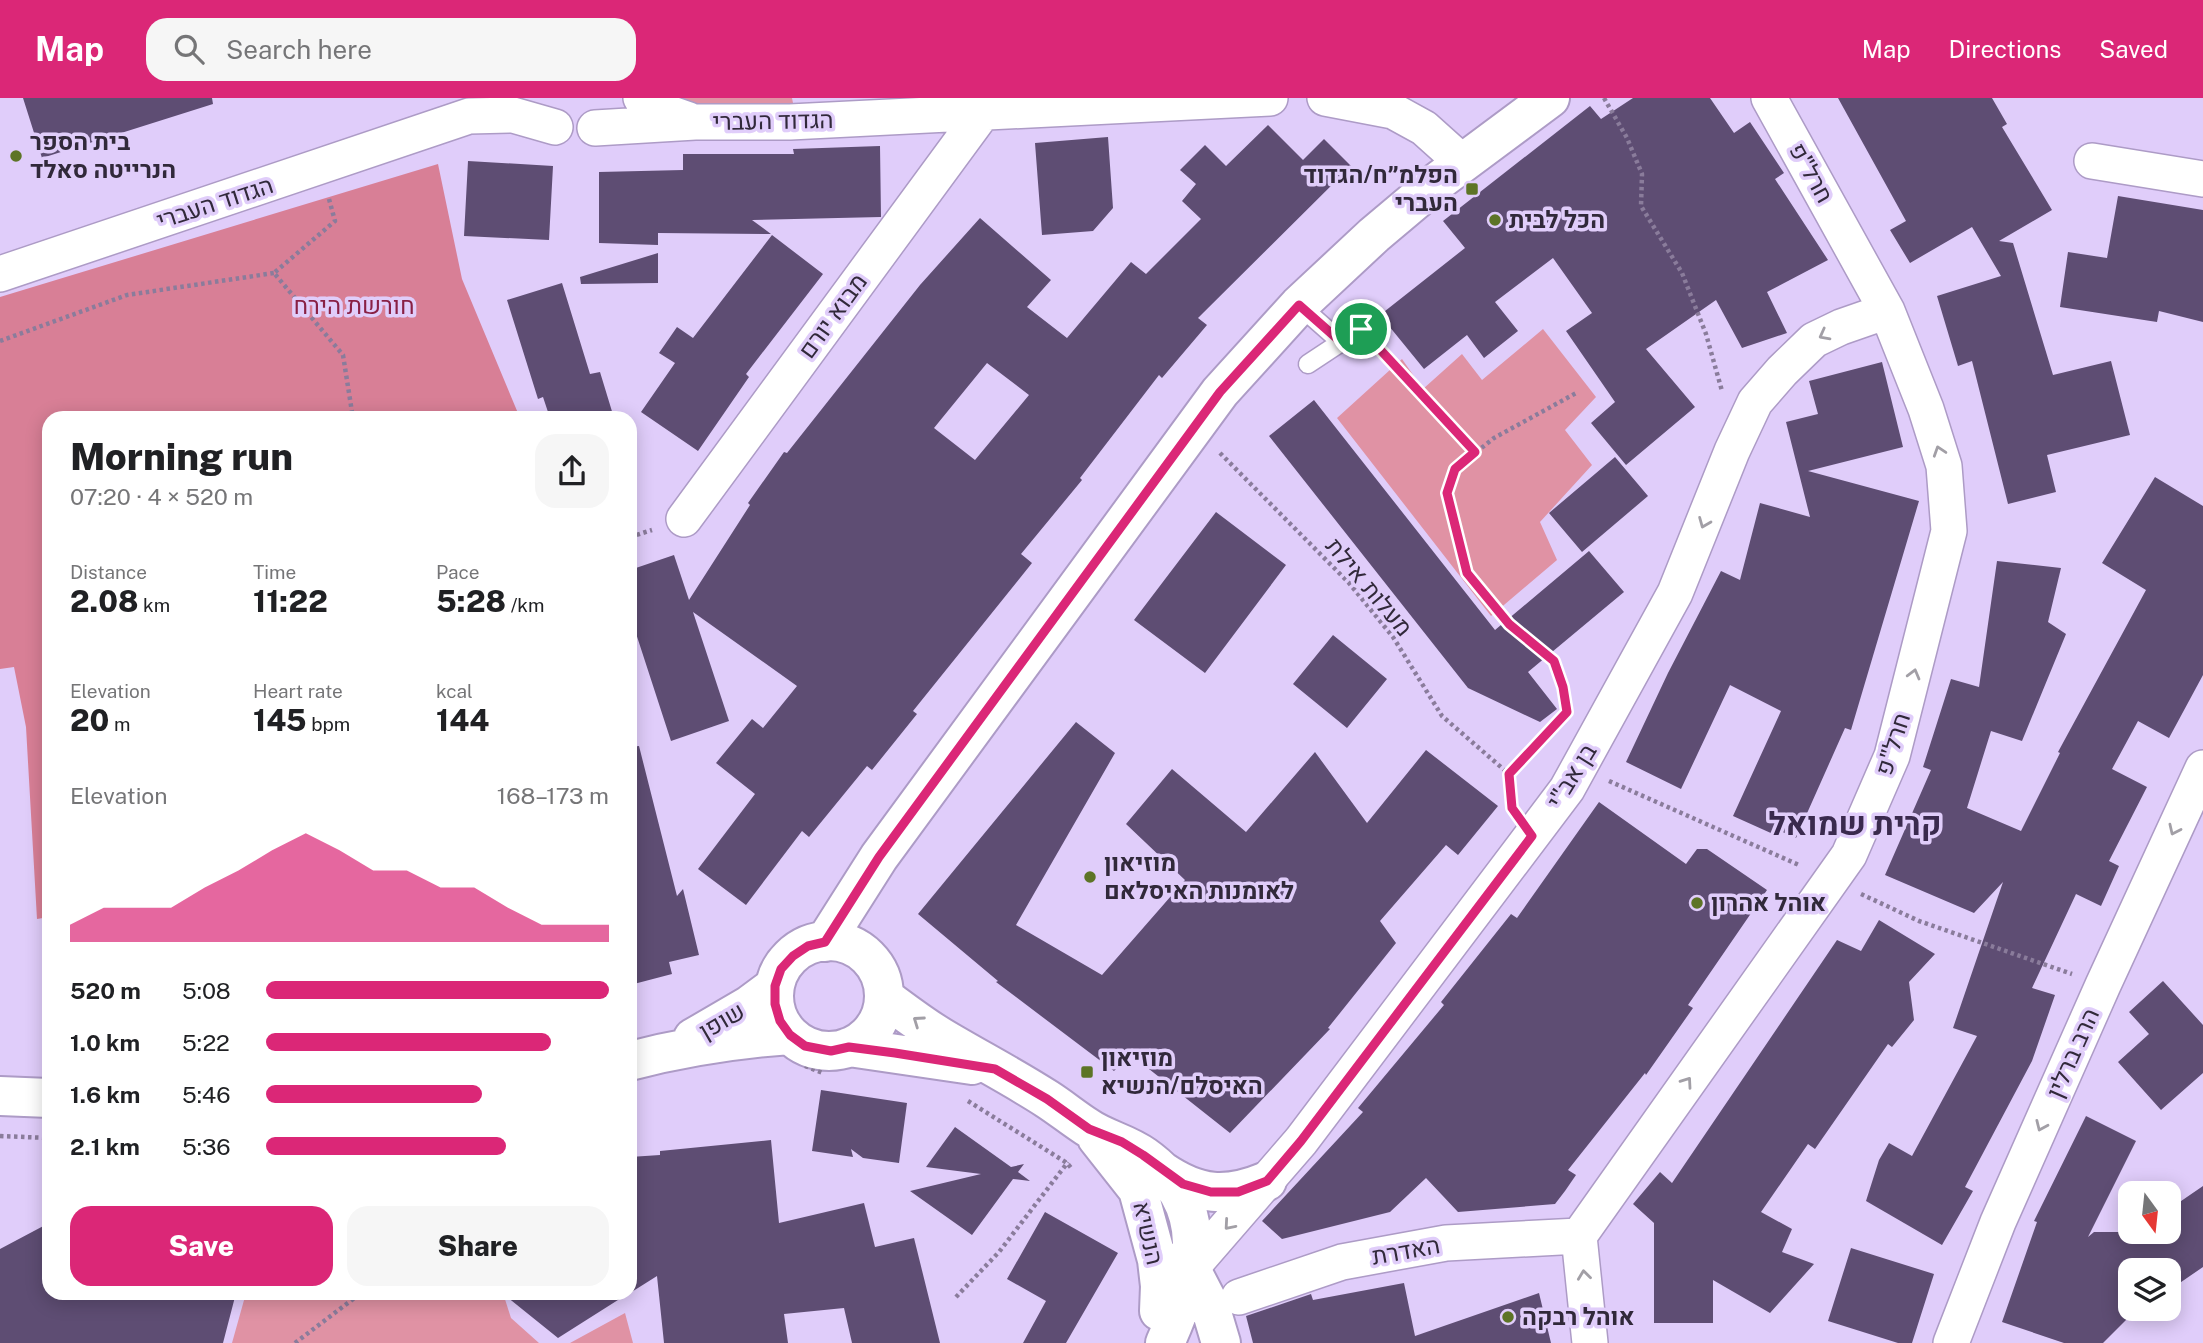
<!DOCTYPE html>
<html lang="en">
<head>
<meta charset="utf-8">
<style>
	:root { --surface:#fff; --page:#f6f6f6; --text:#202124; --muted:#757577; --accent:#db2777 }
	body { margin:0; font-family:"Public Sans",Heebo,sans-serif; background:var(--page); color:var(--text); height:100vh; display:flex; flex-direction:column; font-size:26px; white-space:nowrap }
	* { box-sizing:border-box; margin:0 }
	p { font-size:23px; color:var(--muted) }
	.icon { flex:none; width:38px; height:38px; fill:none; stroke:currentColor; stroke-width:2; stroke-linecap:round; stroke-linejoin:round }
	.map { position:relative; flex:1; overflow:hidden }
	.panel { position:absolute; left:42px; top:313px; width:595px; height:889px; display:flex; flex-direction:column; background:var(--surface); border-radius:21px; box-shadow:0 4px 18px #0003 }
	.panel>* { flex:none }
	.needle { width:46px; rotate:165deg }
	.buttons { position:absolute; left:2118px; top:1083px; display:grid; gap:14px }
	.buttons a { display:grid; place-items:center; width:63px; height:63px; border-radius:14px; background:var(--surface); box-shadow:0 4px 18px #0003; font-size:35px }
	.pin { position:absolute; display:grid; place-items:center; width:60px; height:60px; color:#fff; margin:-30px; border:4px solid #fff; border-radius:50%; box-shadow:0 2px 7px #0007 }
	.round { display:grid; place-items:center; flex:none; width:74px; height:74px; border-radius:21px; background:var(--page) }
	.headline { display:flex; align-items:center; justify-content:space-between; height:119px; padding:0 28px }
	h1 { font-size:38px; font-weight:800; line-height:52px }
	.stats { display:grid; grid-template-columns:repeat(3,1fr); gap:10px; height:119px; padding:7px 28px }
	.stats div { display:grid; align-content:center }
	.stats b { font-size:30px; font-weight:800 }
	.stats small { font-size:19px; font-weight:400 }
	.stats p { font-size:19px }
	.chart { height:196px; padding:14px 28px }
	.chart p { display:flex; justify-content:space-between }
	.chart svg { width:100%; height:126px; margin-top:7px; fill:var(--accent); opacity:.7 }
	.button { display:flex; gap:14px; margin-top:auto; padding:14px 28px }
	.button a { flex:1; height:80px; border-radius:21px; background:var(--accent); color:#fff; font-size:28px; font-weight:800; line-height:80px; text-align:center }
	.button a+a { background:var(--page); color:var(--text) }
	ul { padding:0 28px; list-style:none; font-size:23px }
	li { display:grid; grid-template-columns:112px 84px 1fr; align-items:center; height:52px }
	li i { height:18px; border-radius:9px; background:var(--accent) }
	header { display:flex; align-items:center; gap:42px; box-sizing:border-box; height:98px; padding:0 35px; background:var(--accent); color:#fff }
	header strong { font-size:33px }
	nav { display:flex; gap:38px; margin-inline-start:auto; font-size:24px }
	.search { width:490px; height:63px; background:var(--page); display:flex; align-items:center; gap:18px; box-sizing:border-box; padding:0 24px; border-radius:21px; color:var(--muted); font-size:26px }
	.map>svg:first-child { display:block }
	.green { fill:#e092a4 }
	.forest { fill:#d87f96 }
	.building { fill:#5e4d73; fill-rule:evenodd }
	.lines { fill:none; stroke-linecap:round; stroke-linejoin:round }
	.service-casing { stroke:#ad9bc6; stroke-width:21 }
	.minor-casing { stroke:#ad9bc6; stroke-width:38 }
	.tertiary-casing { stroke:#ad9bc6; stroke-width:42 }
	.path { stroke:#8a7c9b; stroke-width:4.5; stroke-dasharray:3.5 3.5; stroke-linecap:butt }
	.service { stroke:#fff; stroke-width:18 }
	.minor { stroke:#fff; stroke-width:35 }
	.tertiary { stroke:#fff; stroke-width:38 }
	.oneway { stroke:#a29fa6 }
	.route-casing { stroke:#fff; stroke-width:14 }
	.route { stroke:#db2777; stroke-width:9 }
	.poi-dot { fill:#5d7426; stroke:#e0cdfa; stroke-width:2.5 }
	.labels { text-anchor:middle; stroke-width:7; stroke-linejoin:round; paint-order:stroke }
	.street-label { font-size:24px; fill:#31293a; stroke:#e0cdfa }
	.poi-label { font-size:24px; font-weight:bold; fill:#31293a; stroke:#e0cdfa; text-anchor:start }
	.park-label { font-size:24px; fill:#892045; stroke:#e0cdfa }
	.district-label { font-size:32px; font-weight:bold; fill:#3a2a4e; stroke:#e0cdfa }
</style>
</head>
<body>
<header>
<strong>Map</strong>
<div class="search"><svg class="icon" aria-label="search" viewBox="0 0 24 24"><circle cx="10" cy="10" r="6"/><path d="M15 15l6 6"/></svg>Search here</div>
<nav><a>Map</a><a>Directions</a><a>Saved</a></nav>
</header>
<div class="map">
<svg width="2203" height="1245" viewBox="0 0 2203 1245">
	<rect width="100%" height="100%" fill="#e0cdfa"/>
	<path class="green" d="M 667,0 L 792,0 L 794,10 L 694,11 Z
		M 1543,231 L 1596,299 L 1565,332 L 1592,367 L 1540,424 L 1557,462 L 1491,518 L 1337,320 L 1402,261 L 1423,291 L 1462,256 L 1482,282 Z
		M 246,1195 L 503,1195 L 511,1220 L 539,1245 L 232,1245 Z
		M 625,1215 L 633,1245 L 570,1245 Z"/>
	<path class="forest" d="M 438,66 L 462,181 L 520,320 L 49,320 L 49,819 L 37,821 L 26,629 L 14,569 L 0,571 L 0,199 Z"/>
	<path class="building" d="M 23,0 L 212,0 L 213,6 L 42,60 Z
		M 1633,0 L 1710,0 L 1734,35 L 1750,24 L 1784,75 L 1775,81 L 1828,162 L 1767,194 L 1787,235 L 1742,250 L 1716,202 L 1646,251 L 1695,309 L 1626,367 L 1591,325 L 1615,304 L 1566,233 L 1592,215 L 1553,160 L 1495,204 L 1518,233 L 1484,260 L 1467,237 L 1424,271 L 1380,217 L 1465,150 L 1443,123 L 1590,8 L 1601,21 Z
		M 1838,0 L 1992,0 L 2007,26 L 2002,29 L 2052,112 L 1999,143 L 2013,145 L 2053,277 L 2111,263 L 2130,337 L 2047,357 L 2056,394 L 2008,406 L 1972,263 L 1958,268 L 1937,198 L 2001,178 L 1972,129 L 1910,165 L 1890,132 L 1906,123 Z
		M 1268,27 L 1303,62 L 1324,41 L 1351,68 L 1198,220 L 1207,227 L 1162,280 L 1159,277 L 1080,380 L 1082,382 L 1021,456 L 1032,465 L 913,613 L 917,616 L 872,672 L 867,668 L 809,739 L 802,733 L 746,807 L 698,771 L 755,696 L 716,665 L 752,621 L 763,630 L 797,588 L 693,514 L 729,623 L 671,643 L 630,517 L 630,472 L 674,457 L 689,502 L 750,407 L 748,405 L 784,354 L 787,355 L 920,187 L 980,120 L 1051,182 L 1027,209 L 1067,240 L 1131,164 L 1146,176 L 1201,121 L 1182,103 L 1196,86 L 1180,72 L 1205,47 L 1226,68 ZM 987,265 L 1029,297 L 975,362 L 934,330 Z
		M 1108,39 L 1113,110 L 1093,133 L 1042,137 L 1035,45 Z
		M 880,48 L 881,119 L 752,122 L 771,136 L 658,135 L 658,147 L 599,145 L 599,74 L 683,72 L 683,56 L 794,56 L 793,51 Z
		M 468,63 L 553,68 L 549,142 L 464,138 Z
		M 2118,98 L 2203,112 L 2203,224 L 2159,213 L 2157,224 L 2060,209 L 2068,154 L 2107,160 Z
		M 772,137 L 823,176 L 746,276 L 749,279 L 698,353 L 641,314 L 675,265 L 659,255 L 677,229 L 693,240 Z
		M 658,155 L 658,185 L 581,186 L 580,179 Z
		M 562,185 L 590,276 L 600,274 L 614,320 L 550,320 L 543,299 L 538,301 L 507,202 Z
		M 1882,264 L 1903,349 L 1808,373 L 1919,403 L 1851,632 L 1845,630 L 1796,740 L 1776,731 L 1773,736 L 1733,718 L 1781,613 L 1730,587 L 1681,691 L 1626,664 L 1668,575 L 1721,473 L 1740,482 L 1760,405 L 1810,419 L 1786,324 L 1818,316 L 1809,283 Z
		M 1314,302 L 1495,532 L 1589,453 L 1624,494 L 1528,574 L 1557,611 L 1540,624 L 1468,590 L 1269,338 Z
		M 1615,359 L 1648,398 L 1582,454 L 1549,415 Z
		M 2155,379 L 2203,408 L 2203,577 L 2169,640 L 2138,623 L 2112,671 L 2147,689 L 2109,763 L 2119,768 L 2101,808 L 2076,796 L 2032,890 L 2055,897 L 2032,963 L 1965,1089 L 1973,1093 L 1942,1147 L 1866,1103 L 1879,1062 L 1889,1045 L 1912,1058 L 1977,938 L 1953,930 L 2003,784 L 1974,815 L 1885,777 L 1931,672 L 1923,669 L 1951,581 L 1979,589 L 1997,463 L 2061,470 L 2048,524 L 2066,536 L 2022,643 L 1991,633 L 1967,710 L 2021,733 L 2060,655 L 2058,654 L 2146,492 L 2102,465 Z
		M 1216,414 L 1286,467 L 1205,575 L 1134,522 Z
		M 1333,537 L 1387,581 L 1347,630 L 1293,586 Z
		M 1076,624 L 1115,655 L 1016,827 L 1102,877 L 1185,782 L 1126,726 L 1172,671 L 1246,734 L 1315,654 L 1367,725 L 1426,652 L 1498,708 L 1458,757 L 1446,747 L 1380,823 L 1396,845 L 1328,930 L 1330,931 L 1230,1035 L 1130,956 L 1114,973 L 996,884 L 998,883 L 918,816 Z
		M 639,648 L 677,798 L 683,791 L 699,857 L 669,864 L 672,876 L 630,887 L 630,649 Z
		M 1599,704 L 1686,766 L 1697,751 L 1707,751 L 1767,792 L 1688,907 L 1693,910 L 1646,977 L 1645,975 L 1568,1072 L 1576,1077 L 1565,1093 L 1555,1106 L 1458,1114 L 1426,1080 L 1390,1114 L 1282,1141 L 1262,1123 L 1363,1014 L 1358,1010 L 1444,907 L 1441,904 L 1511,816 L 1517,820 Z
		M 1879,822 L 1935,856 L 1909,884 L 1914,922 L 1892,949 L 1888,946 L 1815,1051 L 1808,1046 L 1761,1114 L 1792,1131 L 1782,1154 L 1814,1166 L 1770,1215 L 1713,1182 L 1713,1225 L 1654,1225 L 1654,1125 L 1633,1106 L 1660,1074 L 1672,1085 L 1837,842 L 1861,853 Z
		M 2163,883 L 2203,927 L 2203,975 L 2161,1012 L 2118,964 L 2149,936 L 2129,914 Z
		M 821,992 L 907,1005 L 899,1065 L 863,1060 L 851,1051 L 853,1059 L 812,1053 Z
		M 2086,1018 L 2136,1043 L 2088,1139 L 2094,1134 L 2168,1134 L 2168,1112 L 2203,1088 L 2203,1169 L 2168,1193 L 2168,1172 L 2130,1172 L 2130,1211 L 2137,1211 L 2103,1245 L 2064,1245 L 2002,1224 L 2037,1124 L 2034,1123 Z
		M 955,1029 L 1011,1069 L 1024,1066 L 1018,1074 L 1030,1083 L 1013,1081 L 972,1137 L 910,1093 L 981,1076 L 926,1069 Z
		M 771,1042 L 779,1125 L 864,1105 L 875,1149 L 914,1140 L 940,1245 L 852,1245 L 844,1210 L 784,1216 L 788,1245 L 664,1245 L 657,1178 L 630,1195 L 630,1059 L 660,1057 L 660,1053 Z
		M 1045,1114 L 1118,1155 L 1066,1245 L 1023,1245 L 1046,1203 L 1007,1181 Z
		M 49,1125 L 49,1195 L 236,1195 L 223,1245 L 0,1245 L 0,1151 Z
		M 1851,1150 L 1934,1176 L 1912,1245 L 1898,1245 L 1828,1223 Z
		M 1404,1185 L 1415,1238 L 1539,1195 L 1551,1245 L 1253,1245 L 1246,1218 L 1311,1196 L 1313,1202 Z
		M 502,1195 L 629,1195 L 558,1240 Z"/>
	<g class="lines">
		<defs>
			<path id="service" d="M 1299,207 L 1341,244
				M 1308,266 L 1361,231"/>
			<path id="minor" d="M 641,0 L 663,13 L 689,22
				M 1325,0 L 1393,13 L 1424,30 L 1463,65
				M 595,30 L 695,24 L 790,24 L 1270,0
				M 2092,63 L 2203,81
				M 0,176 L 469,18 L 513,17 L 555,29
				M 684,421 L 983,14
				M 1191,1170 L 1301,1043 L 1567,691 L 1675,495 L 1732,353 L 1755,304 L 1782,273 L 1814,242 L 1841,229 L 1887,213
				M 1239,1199 L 1342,1164 L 1446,1145 L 1579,1138
				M 1590,1245 L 1579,1138 L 1849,757 L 1892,658 L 1949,433 L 1944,368 L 1926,311 L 1887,213 L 1769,0
				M 1951,1245 L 1998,1124 L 2103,887 L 2203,670"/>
			<path id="tertiary" d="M774 898a55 55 0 1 1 110 0a55 55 0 1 1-110 0Z
				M 825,844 L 879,759 L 1220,294 L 1299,207 L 1374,137 L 1437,84 L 1550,0
				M 884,899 C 903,913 921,927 941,939 C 976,960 1013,979 1047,1001 C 1061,1010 1073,1020 1087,1029 C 1104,1041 1126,1045 1144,1058 C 1213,1107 1196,1178 1165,1245
				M 693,940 L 748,908 L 775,888
				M 849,949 L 972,967
				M 630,963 C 683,949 736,941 790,937
				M 0,998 L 49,1000
				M 1097,1040 L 1138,1092 L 1157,1162 L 1160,1188 L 1159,1213
				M 1162,1073 C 1199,1098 1226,1100 1267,1083
				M 1185,1160 L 1210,1208 L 1221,1245"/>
		</defs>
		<use href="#service" class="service-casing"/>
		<use href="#minor" class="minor-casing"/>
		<use href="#tertiary" class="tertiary-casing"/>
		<path class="path" d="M 1604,0 L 1627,40 L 1642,76 L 1641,108 L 1682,175 L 1706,236 L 1722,293
			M 329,101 L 335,123 L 274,175 L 343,257 L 352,314 L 356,320
			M 0,243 L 127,197 L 274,175
			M 1379,250 L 1475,354
			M 1220,355 L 1349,485 L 1393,539 L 1442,618 L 1509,676
			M 630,439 L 652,432
			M 1609,683 L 1799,767
			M 1512,706 L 1509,676 L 1567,614 L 1563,589 L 1554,563 L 1509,526 L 1467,475 L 1447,395 L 1455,371 L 1494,340 L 1578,294
			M 1861,796 L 1919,823 L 2072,876
			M 805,968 L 823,975
			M 968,1003 L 1067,1065 L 1072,1071
			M 0,1038 L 49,1040
			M 956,1199 L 999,1154 L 1068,1064
			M 295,1245 L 361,1195"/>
		<use href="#service" class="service"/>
		<use href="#minor" class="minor"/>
		<use href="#tertiary" class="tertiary"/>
	</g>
	<defs><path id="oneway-chevron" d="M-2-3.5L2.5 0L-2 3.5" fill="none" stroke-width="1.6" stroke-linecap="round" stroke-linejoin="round" transform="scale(1.75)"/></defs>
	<g class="oneway">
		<use href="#oneway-chevron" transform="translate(1824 237) rotate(152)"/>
		<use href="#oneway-chevron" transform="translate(1939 353) rotate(-108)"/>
		<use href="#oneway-chevron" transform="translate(1704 425) rotate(112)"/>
		<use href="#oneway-chevron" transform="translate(1914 576) rotate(-75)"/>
		<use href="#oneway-chevron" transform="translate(2174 732) rotate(115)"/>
		<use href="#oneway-chevron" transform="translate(918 923) rotate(-145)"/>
		<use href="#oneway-chevron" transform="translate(1687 984) rotate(-55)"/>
		<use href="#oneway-chevron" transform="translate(2041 1028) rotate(114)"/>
		<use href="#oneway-chevron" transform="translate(1229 1127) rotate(131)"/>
		<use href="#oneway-chevron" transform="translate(1584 1177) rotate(-97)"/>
	</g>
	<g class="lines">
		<defs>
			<path id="route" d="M 1299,207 L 1341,244 L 1361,231 L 1475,354 L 1455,371 L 1447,395 L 1467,475 L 1509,526 L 1554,563 L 1563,589 L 1567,614 L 1509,676 L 1512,710 L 1532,738 L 1301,1043 L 1267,1083 L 1238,1094 L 1211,1094 L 1183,1086 L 1143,1057 L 1122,1044 L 1089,1031 L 1047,1001 L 995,971 L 895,955 L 849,949 L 831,953 L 805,948 L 790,937 L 780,923 L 775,906 L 775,888 L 781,871 L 793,858 L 808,848 L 825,844 L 879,759 L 1220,294 Z"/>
		</defs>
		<use href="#route" class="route-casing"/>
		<use href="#route" class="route"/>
	</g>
	<g class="poi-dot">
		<circle cx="16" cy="58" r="7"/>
		<rect x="1465" y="84" width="14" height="14" rx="3.5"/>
		<circle cx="1495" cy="122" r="7"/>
		<circle cx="1090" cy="779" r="7"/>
		<circle cx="1697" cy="805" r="7"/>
		<rect x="1080" y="967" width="14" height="14" rx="3.5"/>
		<circle cx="1508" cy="1219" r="7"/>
	</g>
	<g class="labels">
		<g class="street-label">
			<text transform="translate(773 23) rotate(-1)" y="8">הגדוד העברי</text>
			<text transform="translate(1811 75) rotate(61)" y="8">חרל"פ</text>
			<text transform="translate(215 105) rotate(-18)" y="8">הגדוד העברי</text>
			<text transform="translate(833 218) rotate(-54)" y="8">מבוא יורם</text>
			<text transform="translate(1369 489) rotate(50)" y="8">מעלות אילת</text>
			<text transform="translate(1893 646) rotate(-72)" y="8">חרל"פ</text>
			<text transform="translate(1572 678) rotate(-58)" y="8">בן אב"י</text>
			<text transform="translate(722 923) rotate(-30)" y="8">שופן</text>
			<text transform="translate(2073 955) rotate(-66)" y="8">הרב ברלין</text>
			<text transform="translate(1148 1135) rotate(77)" y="8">הנשיא</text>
			<text transform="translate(1406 1153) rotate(-10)" y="8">האדרת</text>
		</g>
		<g class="poi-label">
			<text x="30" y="52">בית הספר<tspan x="30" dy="28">הנרייטה סאלד</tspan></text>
			<text x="1458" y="85" text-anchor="end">הפלמ״ח/הגדוד<tspan x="1458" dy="28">העברי</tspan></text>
			<text x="1509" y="130">הכל לבית</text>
			<text x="1104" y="773">מוזיאון<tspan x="1104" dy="28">לאומנות האיסלאם</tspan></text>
			<text x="1711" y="813">אוהל אהרון</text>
			<text x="1101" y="968">מוזיאון<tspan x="1101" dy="28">האיסלם/הנשיא</tspan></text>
			<text x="1522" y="1227">אוהל רבקה</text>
		</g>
		<g class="park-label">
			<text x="354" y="216">חורשת הירח</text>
		</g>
		<g class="district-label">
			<text x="1855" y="737">קרית שמואל</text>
		</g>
	</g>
</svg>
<div class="buttons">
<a><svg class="needle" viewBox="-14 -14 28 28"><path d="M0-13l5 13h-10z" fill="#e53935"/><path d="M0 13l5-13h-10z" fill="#757577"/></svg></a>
<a><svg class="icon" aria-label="layers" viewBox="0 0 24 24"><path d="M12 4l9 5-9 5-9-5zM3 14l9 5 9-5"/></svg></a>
</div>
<div class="pin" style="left:1361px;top:231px;background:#1e9e55"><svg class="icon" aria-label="arrive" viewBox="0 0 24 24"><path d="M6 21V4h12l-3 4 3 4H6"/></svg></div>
<section class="panel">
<div class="headline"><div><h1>Morning run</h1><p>07:20 · 4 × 520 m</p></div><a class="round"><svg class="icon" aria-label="share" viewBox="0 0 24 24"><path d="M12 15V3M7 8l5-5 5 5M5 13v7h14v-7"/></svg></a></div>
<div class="stats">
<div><p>Distance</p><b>2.08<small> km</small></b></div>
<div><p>Time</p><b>11:22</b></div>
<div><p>Pace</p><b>5:28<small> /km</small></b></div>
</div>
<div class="stats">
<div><p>Elevation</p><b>20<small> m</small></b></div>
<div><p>Heart rate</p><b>145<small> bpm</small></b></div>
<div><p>kcal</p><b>144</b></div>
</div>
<div class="chart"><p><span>Elevation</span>168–173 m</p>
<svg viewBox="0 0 160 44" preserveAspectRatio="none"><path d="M0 44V38L10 32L20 32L30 32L40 25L50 19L60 12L70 6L80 12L90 19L100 19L110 25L120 25L130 32L140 38L150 38L160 38V44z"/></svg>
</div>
<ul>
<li><b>520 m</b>5:08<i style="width:100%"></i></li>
<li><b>1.0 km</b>5:22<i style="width:83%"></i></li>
<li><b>1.6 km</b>5:46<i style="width:63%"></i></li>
<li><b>2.1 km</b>5:36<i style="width:70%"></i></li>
</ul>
<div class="button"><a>Save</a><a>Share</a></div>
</section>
</div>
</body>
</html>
